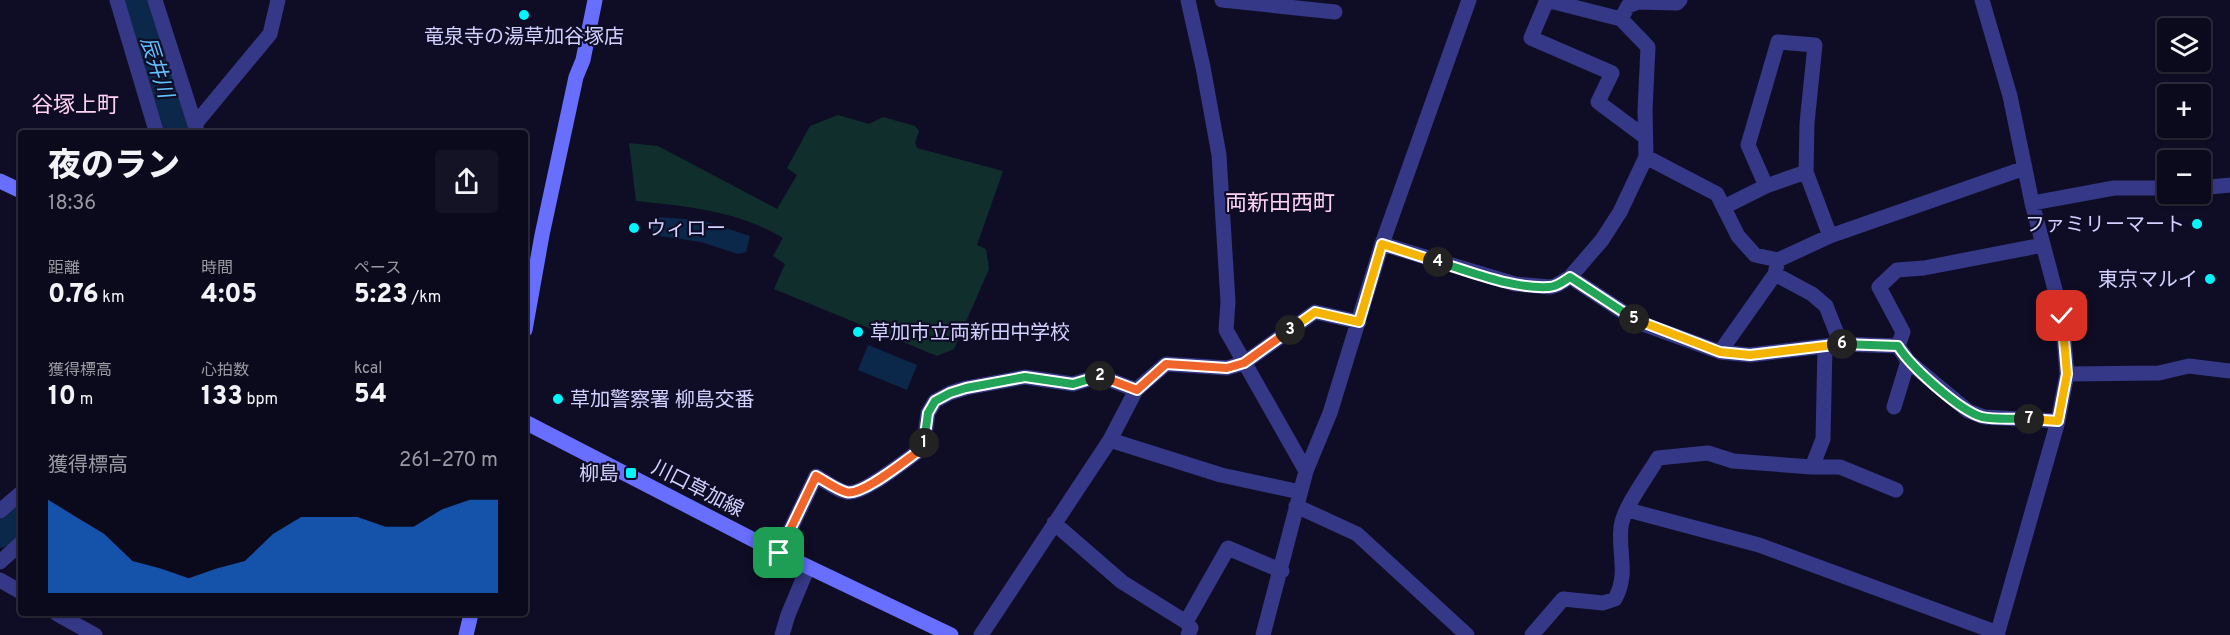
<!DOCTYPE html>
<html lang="ja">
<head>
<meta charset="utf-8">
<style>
	:root { --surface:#0b0a1c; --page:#141325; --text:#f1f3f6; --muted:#9a9aa3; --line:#2b2b3b; --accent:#1a73e8 }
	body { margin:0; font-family:Overpass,"Noto Sans JP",sans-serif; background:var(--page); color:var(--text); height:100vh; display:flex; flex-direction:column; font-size:22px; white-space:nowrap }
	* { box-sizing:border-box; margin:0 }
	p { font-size:20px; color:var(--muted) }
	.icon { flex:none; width:33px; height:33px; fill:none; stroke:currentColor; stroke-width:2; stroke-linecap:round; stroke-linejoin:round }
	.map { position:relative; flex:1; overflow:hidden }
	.panel { position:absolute; left:18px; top:130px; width:510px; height:486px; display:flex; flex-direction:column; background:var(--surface); border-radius:6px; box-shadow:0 2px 4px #0004,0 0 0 2px var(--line) }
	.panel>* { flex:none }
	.tools { position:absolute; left:2157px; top:18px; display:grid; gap:12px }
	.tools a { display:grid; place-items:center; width:54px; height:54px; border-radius:6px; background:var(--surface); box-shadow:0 2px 4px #0004,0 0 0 2px var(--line); font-size:30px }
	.pin { position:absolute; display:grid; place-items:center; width:51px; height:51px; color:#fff; margin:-26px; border-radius:12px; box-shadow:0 3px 9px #0006 }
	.km { position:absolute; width:30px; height:30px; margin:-15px; border-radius:50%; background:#222; color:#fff; font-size:16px; line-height:30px; text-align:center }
	.round { display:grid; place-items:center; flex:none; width:63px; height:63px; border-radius:6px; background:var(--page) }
	.summary { display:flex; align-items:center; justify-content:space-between; height:102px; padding:0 30px }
	h1 { font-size:33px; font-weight:800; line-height:45px }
	.figures { display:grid; grid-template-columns:repeat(3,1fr); gap:9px; height:102px; padding:6px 30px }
	.figures div { display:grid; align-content:center }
	.figures b { font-size:26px; font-weight:800 }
	.figures small { font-size:16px; font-weight:400 }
	.figures p { font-size:16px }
	.chart { height:168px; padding:12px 30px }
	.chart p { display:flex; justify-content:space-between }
	.chart svg { width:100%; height:108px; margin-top:6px; fill:var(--accent); opacity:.7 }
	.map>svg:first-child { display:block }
	.green { fill:#102f2c }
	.water { fill:#0b284b }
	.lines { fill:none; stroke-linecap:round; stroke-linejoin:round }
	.river { stroke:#0b284b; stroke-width:26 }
	.minor { stroke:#353886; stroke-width:15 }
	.secondary { stroke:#686fff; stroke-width:15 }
	.split-1-casing { stroke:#fff; stroke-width:12 }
	.split-2-casing { stroke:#fff; stroke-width:12 }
	.split-3-casing { stroke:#fff; stroke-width:12 }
	.split-4-casing { stroke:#fff; stroke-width:12 }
	.split-5-casing { stroke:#fff; stroke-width:12 }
	.split-6-casing { stroke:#fff; stroke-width:12 }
	.split-7-casing { stroke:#fff; stroke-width:12 }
	.split-8-casing { stroke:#fff; stroke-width:12 }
	.split-1 { stroke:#f0652b; stroke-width:8 }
	.split-2 { stroke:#22a559; stroke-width:8 }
	.split-3 { stroke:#f0652b; stroke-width:8 }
	.split-4 { stroke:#f5b400; stroke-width:8 }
	.split-5 { stroke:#22a559; stroke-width:8 }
	.split-6 { stroke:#f5b400; stroke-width:8 }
	.split-7 { stroke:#22a559; stroke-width:8 }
	.split-8 { stroke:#f5b400; stroke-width:8 }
	.poi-dot { fill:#00f5fc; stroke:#0f0d25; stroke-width:2 }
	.labels { text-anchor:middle; stroke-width:4.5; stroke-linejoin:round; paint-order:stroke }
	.poi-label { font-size:20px; fill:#d2d1ff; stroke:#0f0d25; text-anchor:end }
	.street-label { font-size:20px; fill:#d2d1ff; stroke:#0f0d25 }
	.water-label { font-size:21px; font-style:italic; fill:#5fc1ff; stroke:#0f0d25 }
	.quarter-label { font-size:22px; fill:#ffd3f2; stroke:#0f0d25 }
</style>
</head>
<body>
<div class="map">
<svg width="2230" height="635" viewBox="0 0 2230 635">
	<rect width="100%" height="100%" fill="#0f0d25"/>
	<path class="green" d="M 838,115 L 869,124 L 883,117 L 915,126 L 919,131 L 915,143 L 917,148 L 1003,171 L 977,245 L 986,249 L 989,269 L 954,349 L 937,356 L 774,289 L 785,264 L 773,256 L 783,238 C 739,211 686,206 636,201 L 629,143 L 658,146 L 777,209 L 797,175 L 787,168 L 810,126 Z"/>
	<path class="water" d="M 655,217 L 701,220 L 750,236 L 746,252 L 738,254 L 701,242 L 653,235 L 653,219 Z
		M 868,345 L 917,365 L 907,390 L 858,370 Z"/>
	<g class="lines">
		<path class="river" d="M 136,0 L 179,134
			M 0,535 L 21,520"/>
		<path class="minor" d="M 117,0 L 157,134
			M 155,0 L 198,134
			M 1188,0 L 1203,67 L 1219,155 L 1228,302 L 1226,330 L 1306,471
			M 1222,0 L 1335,12
			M 1546,0 L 1621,19 L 1628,6 L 1638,2 L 1677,3 L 1680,0
			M 1547,0 L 1531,38 L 1612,73 L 1598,102 L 1645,137
			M 1982,0 L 2010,96 L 2032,203 L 2062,316 L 2067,374 L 2058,421 L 1997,635
			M 1621,19 L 1648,47 L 1645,110 L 1646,157 L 1620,212 L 1602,240 L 1570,277 L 1640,323 L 1720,352 L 1750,355 L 1841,344 L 1898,346
			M 196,123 L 270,34 L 278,0
			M 1646,157 L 1717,194 L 1738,236 L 1755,255 L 1778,260 L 1830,236 L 2025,168
			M 1806,172 L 1766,186 L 1748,145 L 1778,42 L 1815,45 L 1807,123 L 1806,172 L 1830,236
			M 2200,188 L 2230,185
			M 2032,203 L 2114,188 L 2168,188
			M 1724,207 L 1766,186
			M 1382,244 L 1515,284 L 1550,287 L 1557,285 L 1570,277
			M 1775,274 L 1812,294 L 1826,306 L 1841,344
			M 1720,352 L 1775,274 L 1778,260
			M 1908,361 L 1968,411 L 1984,417 L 2058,421
			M 2067,374 L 2159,373 L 2189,366 L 2230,371
			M 1894,407 L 1908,361 L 1898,346 L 1903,332 L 1879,287 L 1897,270 L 1924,268 L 2043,245
			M 1110,440 L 1221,475 L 1300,492
			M 1812,467 L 1823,439 L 1825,346
			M 1296,506 L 1357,534 L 1467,635
			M 1628,510 L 1759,545 L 1998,633
			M 0,511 L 21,493
			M 1054,523 L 1122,582 L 1186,622 L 1191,628 L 1188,635
			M 779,553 L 816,476 C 825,481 836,490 846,492 C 862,497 908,458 923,448 L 928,413 L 935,401 L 950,393 L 966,388 L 1025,377 L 1073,384 L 1100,376 L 1136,390
			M 0,562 L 21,543
			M 0,580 L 21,592
			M 57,614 L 95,635
			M 1186,622 L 1228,548 L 1282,571
			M 782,635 L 788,615 L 808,567
			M 981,635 L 1110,440 L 1136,390 L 1166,364 L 1227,368 L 1244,363 L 1315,312 L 1359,322
			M 1263,635 L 1306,471 L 1330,413 L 1382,244 L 1469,0
			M 1532,635 L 1563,599 L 1603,603 L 1615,599 C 1629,573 1618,554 1621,527 C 1623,508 1648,475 1658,458 L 1708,453 L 1733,461 L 1812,467 L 1840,467 L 1896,490"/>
		<path class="secondary" d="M 0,181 L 21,191
			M 525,330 L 542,235 L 576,77 L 583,60 L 595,0
			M 525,422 L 779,553 L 951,635
			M 466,635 L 471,614"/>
	</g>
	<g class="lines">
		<defs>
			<path id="split-1" d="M 779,553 L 816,476 C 825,481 836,489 846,492 C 862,497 908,458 923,448 L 924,443"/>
			<path id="split-2" d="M 924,443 L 928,413 L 935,401 L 950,393 L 966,388 L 1025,377 L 1073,384 L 1100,376"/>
			<path id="split-3" d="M 1100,376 L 1137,390 L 1166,364 L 1227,368 L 1244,363 L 1290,330"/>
			<path id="split-4" d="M 1290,330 L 1315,312 L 1359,322 L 1382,244 L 1438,262"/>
			<path id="split-5" d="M 1438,262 C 1473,272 1512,289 1549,287 C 1557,287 1564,281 1570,277 L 1634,319"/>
			<path id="split-6" d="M 1634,319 L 1720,352 L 1750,355 L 1842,344"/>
			<path id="split-7" d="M 1842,344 L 1898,346 C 1910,366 1960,411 1982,417 C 1996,420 2014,418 2029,419"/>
			<path id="split-8" d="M 2029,419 L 2058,421 L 2067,374 L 2062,316"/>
		</defs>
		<use href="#split-1" class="split-1-casing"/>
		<use href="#split-2" class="split-2-casing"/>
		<use href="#split-3" class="split-3-casing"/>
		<use href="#split-4" class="split-4-casing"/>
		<use href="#split-5" class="split-5-casing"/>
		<use href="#split-6" class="split-6-casing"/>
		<use href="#split-7" class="split-7-casing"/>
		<use href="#split-8" class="split-8-casing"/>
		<use href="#split-1" class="split-1"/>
		<use href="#split-2" class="split-2"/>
		<use href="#split-3" class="split-3"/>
		<use href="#split-4" class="split-4"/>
		<use href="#split-5" class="split-5"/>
		<use href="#split-6" class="split-6"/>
		<use href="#split-7" class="split-7"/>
		<use href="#split-8" class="split-8"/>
	</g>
	<g class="poi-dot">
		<circle cx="524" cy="15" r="6"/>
		<circle cx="2197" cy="224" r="6"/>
		<circle cx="634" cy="228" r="6"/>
		<circle cx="2210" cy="279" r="6"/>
		<circle cx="858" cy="332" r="6"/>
		<circle cx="558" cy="399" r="6"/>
		<rect x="625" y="467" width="12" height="12" rx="3"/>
	</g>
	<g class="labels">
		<g class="poi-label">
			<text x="524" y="43" text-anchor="middle">竜泉寺の湯草加谷塚店</text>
			<text x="2185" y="231">ファミリーマート</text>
			<text x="646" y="235" text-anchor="start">ウィロー</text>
			<text x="2198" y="286">東京マルイ</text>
			<text x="870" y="339" text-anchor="start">草加市立両新田中学校</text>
			<text x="570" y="406" text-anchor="start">草加警察署 柳島交番</text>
			<text x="619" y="480">柳島</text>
		</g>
		<g class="street-label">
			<text transform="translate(698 488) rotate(27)" y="7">川口草加線</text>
		</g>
		<g class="water-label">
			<text transform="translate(157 67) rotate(72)" y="7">辰井川</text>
		</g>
		<g class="quarter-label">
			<text x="75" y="112">谷塚上町</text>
			<text x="1280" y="210">両新田西町</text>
		</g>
	</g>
</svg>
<div class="tools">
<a><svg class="icon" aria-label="layers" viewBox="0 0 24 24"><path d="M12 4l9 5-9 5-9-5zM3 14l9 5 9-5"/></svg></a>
<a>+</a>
<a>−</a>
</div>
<div class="pin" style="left:779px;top:553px;background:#1e9e55"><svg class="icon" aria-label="arrive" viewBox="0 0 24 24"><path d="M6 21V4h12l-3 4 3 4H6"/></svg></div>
<div class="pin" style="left:2062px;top:316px;background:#d93025"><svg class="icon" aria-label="check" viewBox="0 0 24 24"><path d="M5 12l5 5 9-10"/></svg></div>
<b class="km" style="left:924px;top:443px">1</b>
<b class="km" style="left:1100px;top:376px">2</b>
<b class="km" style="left:1290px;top:330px">3</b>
<b class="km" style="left:1438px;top:262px">4</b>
<b class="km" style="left:1634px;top:319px">5</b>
<b class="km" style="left:1842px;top:344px">6</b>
<b class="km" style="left:2029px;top:419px">7</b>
<section class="panel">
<div class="summary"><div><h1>夜のラン</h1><p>18:36</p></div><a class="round"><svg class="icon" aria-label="share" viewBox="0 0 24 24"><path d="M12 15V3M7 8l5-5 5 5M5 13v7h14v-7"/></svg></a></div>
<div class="figures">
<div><p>距離</p><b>0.76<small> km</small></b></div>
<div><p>時間</p><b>4:05</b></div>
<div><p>ペース</p><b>5:23<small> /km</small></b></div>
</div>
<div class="figures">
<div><p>獲得標高</p><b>10<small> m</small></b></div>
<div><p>心拍数</p><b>133<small> bpm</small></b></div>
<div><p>kcal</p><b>54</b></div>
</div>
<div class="chart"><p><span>獲得標高</span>261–270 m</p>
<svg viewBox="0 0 160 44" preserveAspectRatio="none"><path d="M0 44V6L10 13L20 20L30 31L40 34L50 38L60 34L70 31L80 20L90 13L100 13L110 13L120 17L130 17L140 10L150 6L160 6V44z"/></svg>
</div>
</section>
</div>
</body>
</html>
